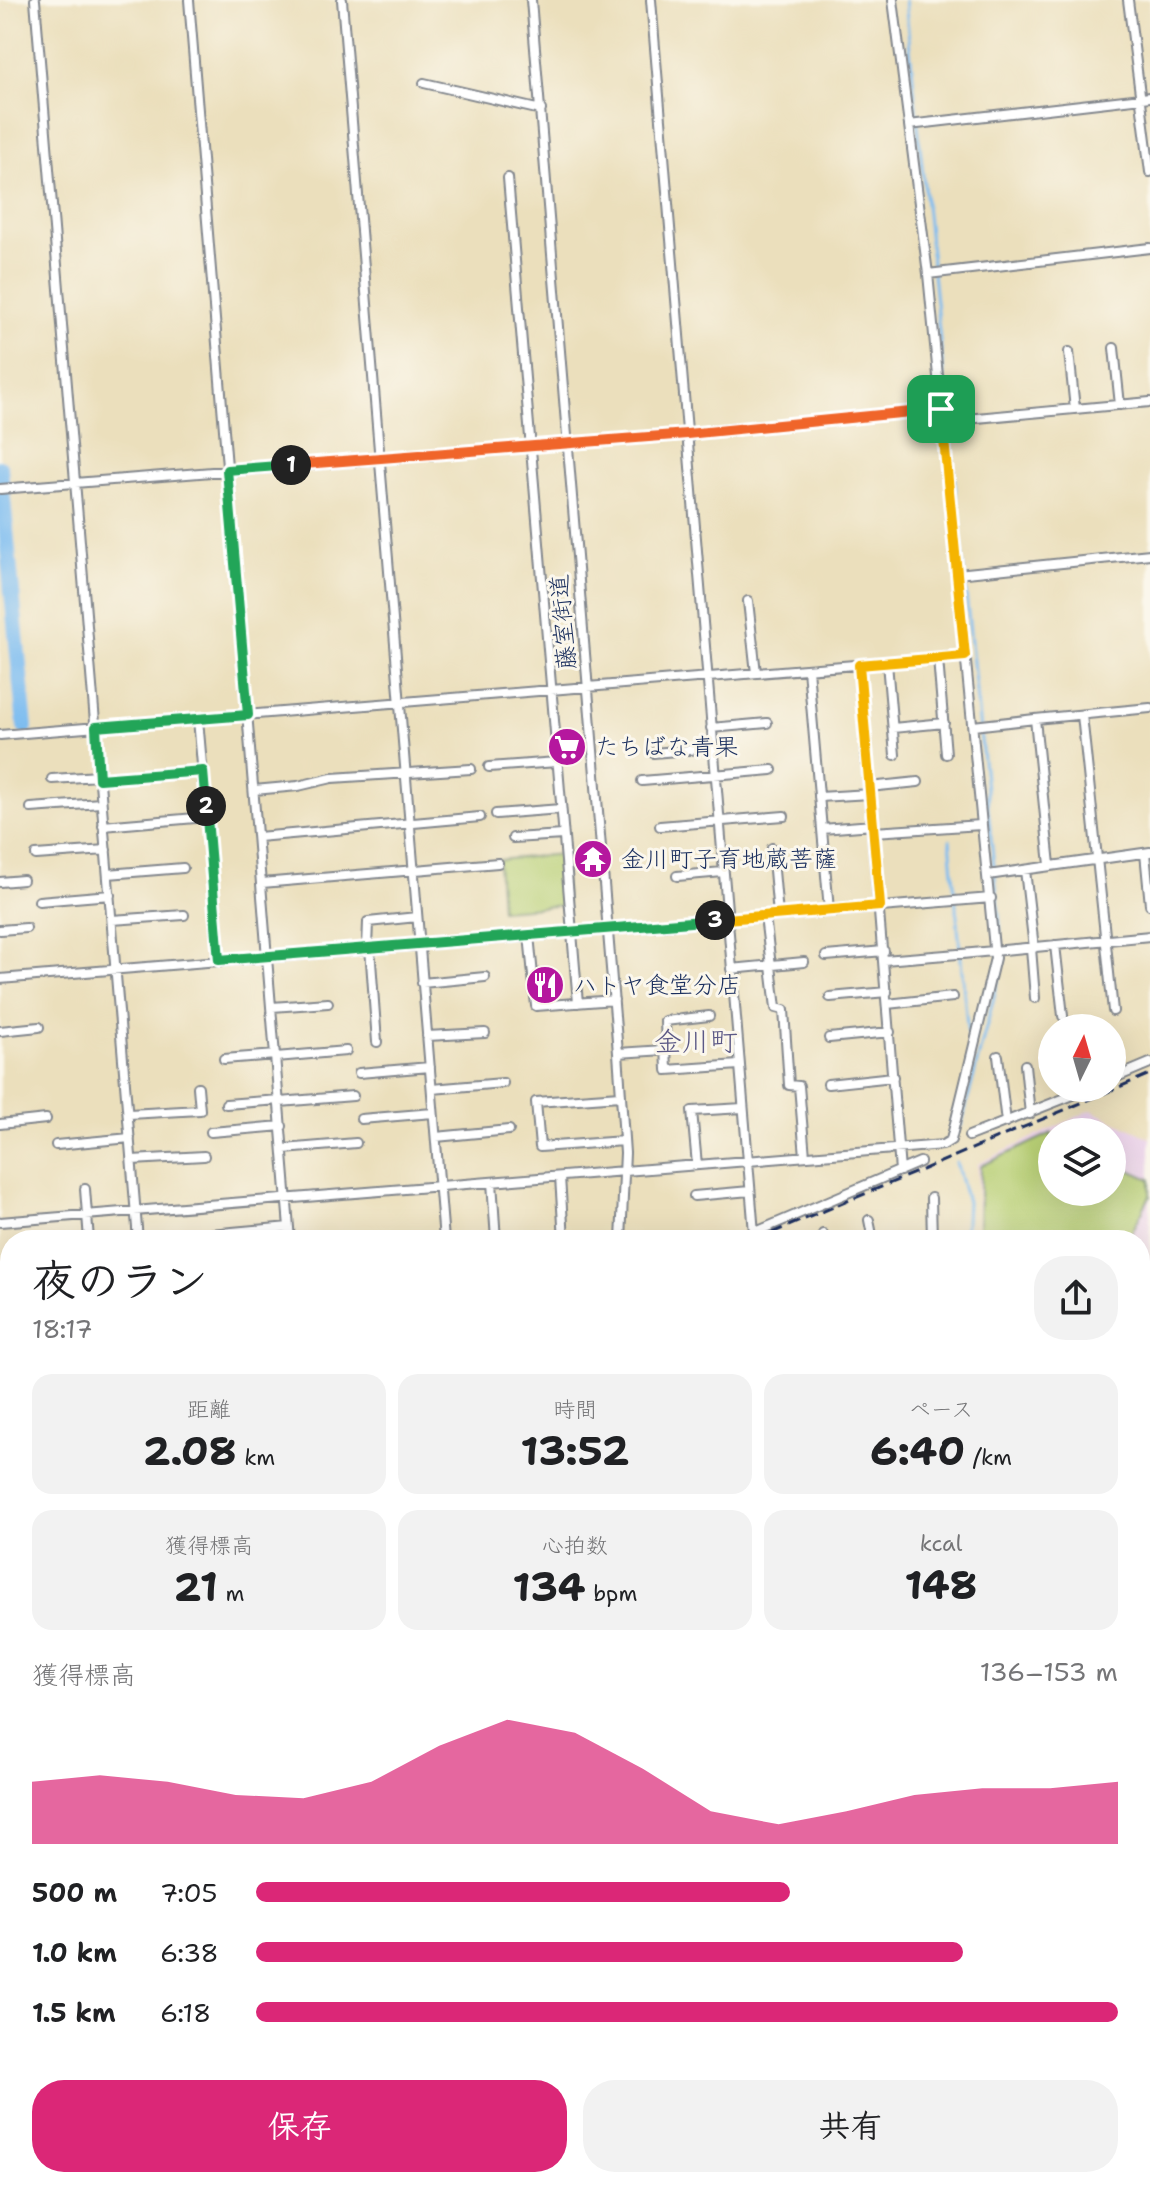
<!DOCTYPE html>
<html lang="ja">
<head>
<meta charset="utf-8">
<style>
	:root { --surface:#fff; --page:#f2f2f2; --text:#202124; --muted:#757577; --accent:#db2777 }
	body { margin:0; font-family:"Shantell Sans","Klee One",sans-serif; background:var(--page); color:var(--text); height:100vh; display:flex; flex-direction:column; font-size:30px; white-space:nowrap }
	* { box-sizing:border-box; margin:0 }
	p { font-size:26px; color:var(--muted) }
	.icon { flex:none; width:44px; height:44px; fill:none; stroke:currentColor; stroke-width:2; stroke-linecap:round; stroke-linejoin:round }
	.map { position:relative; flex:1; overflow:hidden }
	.drawer { position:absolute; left:0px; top:1230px; width:1150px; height:958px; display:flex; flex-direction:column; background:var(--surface); border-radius:32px 32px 0 0; box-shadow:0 8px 32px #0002 }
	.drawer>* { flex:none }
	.needle { width:52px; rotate:5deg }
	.buttons { position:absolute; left:1038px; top:1014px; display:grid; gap:16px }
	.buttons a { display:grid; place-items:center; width:88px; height:88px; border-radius:50%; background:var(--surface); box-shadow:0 8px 32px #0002; font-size:40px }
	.pin { position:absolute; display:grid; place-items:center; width:68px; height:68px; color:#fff; margin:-34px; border-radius:16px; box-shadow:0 4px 12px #0006 }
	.km { position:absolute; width:40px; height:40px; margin:-20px; border-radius:50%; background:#222; color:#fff; font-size:22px; line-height:40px; text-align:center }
	.round { display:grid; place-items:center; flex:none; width:84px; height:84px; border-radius:32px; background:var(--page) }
	.head { display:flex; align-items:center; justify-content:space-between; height:136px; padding:0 32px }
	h1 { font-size:44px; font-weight:700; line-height:60px }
	.stats { display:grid; grid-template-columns:repeat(3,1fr); gap:12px; height:136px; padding:8px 32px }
	.stats div { display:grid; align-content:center; border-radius:20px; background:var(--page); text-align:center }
	.stats b { font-size:40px; font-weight:700 }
	.stats small { font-size:22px; font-weight:400 }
	.stats p { font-size:22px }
	.chart { height:224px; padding:16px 32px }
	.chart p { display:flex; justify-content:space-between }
	.chart svg { width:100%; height:144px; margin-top:8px; fill:var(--accent); opacity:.7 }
	.button { display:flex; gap:16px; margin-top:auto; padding:16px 32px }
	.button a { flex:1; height:92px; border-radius:32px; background:var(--accent); color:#fff; font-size:32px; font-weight:700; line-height:92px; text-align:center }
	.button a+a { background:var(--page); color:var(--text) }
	ul { padding:0 32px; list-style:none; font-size:26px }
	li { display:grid; grid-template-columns:128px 96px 1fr; align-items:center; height:60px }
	li i { height:20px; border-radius:10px; background:var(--accent) }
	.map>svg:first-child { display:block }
	.built { fill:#ebd1eb; fill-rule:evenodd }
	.green { fill:#b8cf74; stroke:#6a7f69; stroke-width:2 }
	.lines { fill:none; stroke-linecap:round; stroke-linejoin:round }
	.stream { stroke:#7bbcf0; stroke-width:3 }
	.river { stroke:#7bbcf0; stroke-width:16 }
	.minor-casing { stroke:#83878d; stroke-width:12 }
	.primary-casing { stroke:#83878d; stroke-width:18 }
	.trunk-casing { stroke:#83878d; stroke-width:18 }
	.minor { stroke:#fff; stroke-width:8 }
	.primary { stroke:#ebc669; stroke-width:14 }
	.trunk { stroke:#ebc669; stroke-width:14 }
	.rail { stroke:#1b2f5e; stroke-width:3; stroke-dasharray:12 6; stroke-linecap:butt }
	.split-1-casing { stroke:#fff; stroke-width:16 }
	.split-2-casing { stroke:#fff; stroke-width:16 }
	.split-3-casing { stroke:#fff; stroke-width:16 }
	.split-4-casing { stroke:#fff; stroke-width:16 }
	.split-1 { stroke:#f0652b; stroke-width:10 }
	.split-2 { stroke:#22a559; stroke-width:10 }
	.split-3 { stroke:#22a559; stroke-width:10 }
	.split-4 { stroke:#f5b400; stroke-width:10 }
	.labels { text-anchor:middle; stroke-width:6; stroke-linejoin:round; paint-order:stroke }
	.street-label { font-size:24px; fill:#1b2f5e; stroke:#fbf7ec }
	.poi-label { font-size:24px; fill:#1b2f5e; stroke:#fbf7ec; text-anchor:start }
	.quarter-label { font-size:28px; fill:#5c5986; stroke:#fbf7ec }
</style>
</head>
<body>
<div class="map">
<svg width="1150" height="2187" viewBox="0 0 1150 2187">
	<rect width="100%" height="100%" fill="#fbf7ec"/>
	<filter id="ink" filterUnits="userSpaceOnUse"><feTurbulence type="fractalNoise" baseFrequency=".0125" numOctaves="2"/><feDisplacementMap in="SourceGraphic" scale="16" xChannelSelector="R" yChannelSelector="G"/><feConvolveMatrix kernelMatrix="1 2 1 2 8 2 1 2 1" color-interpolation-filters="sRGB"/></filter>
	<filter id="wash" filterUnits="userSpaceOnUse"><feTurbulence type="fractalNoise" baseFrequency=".006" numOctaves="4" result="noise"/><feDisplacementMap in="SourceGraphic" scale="32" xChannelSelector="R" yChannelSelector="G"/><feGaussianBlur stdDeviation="1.8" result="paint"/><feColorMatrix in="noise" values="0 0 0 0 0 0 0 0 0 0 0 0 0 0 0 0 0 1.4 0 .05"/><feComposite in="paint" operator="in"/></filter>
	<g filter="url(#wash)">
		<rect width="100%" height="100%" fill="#ebdfbc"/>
		<path class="built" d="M 1091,1110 L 1150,1138 L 1150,1291 L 1140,1286 L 1140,1240 L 1010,1240 L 978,1232 L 978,1164 ZM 1052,1132 L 1112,1132 L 1112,1192 L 1052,1192 Z
			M 0,2029 L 10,2034 L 10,2178 L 171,2178 L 169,2187 L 0,2187 Z"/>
		<path class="green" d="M 562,854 L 567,905 L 501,910 L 498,860 Z
			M 1052,1133 L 1052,1192 L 1112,1192 L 1112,1162 L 1150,1179 L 1150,1196 L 1128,1240 L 1012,1240 L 1012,1235 L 979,1230 L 981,1166 Z
			M 10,2099 L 10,2178 L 64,2178 L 61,2187 L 0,2187 L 0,2130 Z"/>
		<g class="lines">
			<path class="stream" d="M 905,0 L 1000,925 L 1001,969 L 961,1126
				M 950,840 L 968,1036
				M 956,1162 L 967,1202 L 965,1240"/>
			<path class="river" d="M 0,468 L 25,727"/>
		</g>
	</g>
	<g filter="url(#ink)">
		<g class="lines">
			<defs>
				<path id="minor" d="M 35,0 L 138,1240
					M 189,0 L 290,1240
					M 342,0 L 444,1240
					M 531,0 L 618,1053 L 625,1153 L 621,1240
					M 651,0 L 754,1233
					M 1128,0 L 1150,172
					M 424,83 L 541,110
					M 909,125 L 1150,97
					M 508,178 L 578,1003
					M 928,274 L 1150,248
					M 1114,348 L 1120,405
					M 1069,352 L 1075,409
					M 955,420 L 1150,402
					M 0,489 L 687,434 L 941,409
					M 957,574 L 1150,554
					M 748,601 L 756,673
					M 938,659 L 946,754
					M 887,663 L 895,755
					M 859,665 L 900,1171
					M 808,669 L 829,910
					M 1082,715 L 1113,1011
					M 198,719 L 219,960
					M 973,726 L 1035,719
					M 711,728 L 767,723
					M 893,728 L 944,723
					M 0,735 L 965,656
					M 653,753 L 712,748
					M 489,767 L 557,762
					M 52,779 L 99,776
					M 99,779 L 203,771
					M 642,781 L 772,770
					M 869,787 L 918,782
					M 254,790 L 298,786 L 332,778 L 471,769
					M 819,797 L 870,794
					M 31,808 L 101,803
					M 496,814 L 561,809
					M 103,826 L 207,817
					M 660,826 L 784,816
					M 822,829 L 873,825
					M 874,832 L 981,825
					M 258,837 L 480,817
					M 513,838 L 563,835
					M 772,848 L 778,915
					M 1145,853 L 1150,905
					M 36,855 L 106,850
					M 1050,865 L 1035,719 L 1150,708
					M 1025,870 L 1034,948
					M 108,874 L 183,868
					M 988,875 L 1150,852
					M 677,876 L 723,872
					M 0,882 L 23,880
					M 262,883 L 498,863
					M 39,901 L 110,895
					M 765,916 L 776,1008 L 784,1010 L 789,1085 L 799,1086 L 805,1156
					M 112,920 L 184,915
					M 0,930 L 26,928
					M 529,935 L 536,1006 L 614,1000
					M 1055,945 L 1063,1016
					M 367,948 L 368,922 L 417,917
					M 370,948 L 377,1042
					M 1031,948 L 1035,998
					M 962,954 L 1150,936
					M 826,956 L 884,951
					M 884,960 L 958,954
					M 731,969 L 804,962
					M 0,979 L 991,898
					M 422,983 L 485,977
					M 830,997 L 887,992
					M 887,1004 L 953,997
					M 272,1007 L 328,1003
					M 709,1016 L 665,1021 L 667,1070 L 739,1065
					M 0,1031 L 39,1027
					M 427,1036 L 485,1033
					M 829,1038 L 890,1032
					M 618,1053 L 665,1050
					M 998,1056 L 1006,1122
					M 276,1057 L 346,1051
					M 224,1059 L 276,1055
					M 1025,1065 L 1030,1114
					M 359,1073 L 430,1067
					M 1112,1079 L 1150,1063
					M 828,1084 L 893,1077
					M 432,1089 L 503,1083
					M 620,1096 L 536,1102 L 540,1147 L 624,1141
					M 280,1102 L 353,1096
					M 226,1104 L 280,1100
					M 129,1114 L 200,1110 L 198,1087
					M 361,1119 L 433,1113
					M 0,1124 L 46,1119
					M 211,1132 L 282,1126
					M 969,1136 L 1091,1088
					M 436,1137 L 509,1130
					M 56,1145 L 130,1138
					M 284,1149 L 356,1143
					M 132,1160 L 204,1156
					M 697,1165 L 692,1111 L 743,1108
					M 560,1177 L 564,1240
					M 492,1182 L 496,1240
					M 85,1189 L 89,1240
					M 694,1196 L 750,1191
					M 931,1198 L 932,1240
					M 869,1220 L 873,1240
					M 0,1222 L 943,1145 L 951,1140 L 995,958 L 928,274 L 893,0
					M 823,1234 L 824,1240
					M 143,1240 L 289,1227
					M 737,1240 L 920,1162
					M 881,1240 L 900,1235 L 900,1240
					M 0,1274 L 10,1273
					M 1140,1379 L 1150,1374
					M 1140,1453 L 1150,1433
					M 0,1483 L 10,1491
					M 0,1604 L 10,1605
					M 1140,1609 L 1150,1614
					M 0,1655 L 10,1656
					M 1140,1716 L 1150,1721
					M 0,1811 L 10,1668
					M 1140,1823 L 1150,1827
					M 0,1827 L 10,1828
					M 0,1903 L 10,1904
					M 1140,2068 L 1150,2072
					M 1140,2177 L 1150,2155
					M 219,2178 L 247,2187
					M 477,2178 L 501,2187
					M 1093,2178 L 1112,2187
					M 176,2187 L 178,2178
					M 438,2187 L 440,2178
					M 527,2187 L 530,2178
					M 701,2187 L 706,2178
					M 994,2187 L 998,2178"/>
				<path id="primary" d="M 809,2187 L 814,2178"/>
				<path id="trunk" d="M 0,1388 L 10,1397
					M 1140,1943 L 1150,1947"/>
			</defs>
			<use href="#minor" class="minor-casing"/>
			<use href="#primary" class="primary-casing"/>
			<use href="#trunk" class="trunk-casing"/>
			<use href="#minor" class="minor"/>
			<use href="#primary" class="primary"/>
			<use href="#trunk" class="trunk"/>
			<path class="rail" d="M 755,1240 L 1150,1074
				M 0,2005 L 10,1982"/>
		</g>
	</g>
	<g class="lines" filter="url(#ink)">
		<defs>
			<path id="split-1" d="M 291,465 L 687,434 L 941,409"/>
			<path id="split-2" d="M 206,806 L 203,771 L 99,779 L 96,727 L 248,715 L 227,470 L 291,465"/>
			<path id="split-3" d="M 206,806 L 219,960 L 715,920"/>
			<path id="split-4" d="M 715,920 L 880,906 L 859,665 L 965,656 L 941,409"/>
		</defs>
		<use href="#split-1" class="split-1-casing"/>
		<use href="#split-2" class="split-2-casing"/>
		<use href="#split-3" class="split-3-casing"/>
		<use href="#split-4" class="split-4-casing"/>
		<use href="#split-1" class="split-1"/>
		<use href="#split-2" class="split-2"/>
		<use href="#split-3" class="split-3"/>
		<use href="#split-4" class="split-4"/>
	</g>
	<defs>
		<symbol id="supermarket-disc" viewBox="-11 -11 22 22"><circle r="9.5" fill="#b5179e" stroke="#fbf7ec"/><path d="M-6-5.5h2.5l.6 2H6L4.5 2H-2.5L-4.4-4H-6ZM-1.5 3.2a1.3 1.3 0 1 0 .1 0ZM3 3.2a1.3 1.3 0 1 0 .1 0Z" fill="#fff"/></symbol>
		<symbol id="temple-disc" viewBox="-11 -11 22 22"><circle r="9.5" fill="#b5179e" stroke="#fbf7ec"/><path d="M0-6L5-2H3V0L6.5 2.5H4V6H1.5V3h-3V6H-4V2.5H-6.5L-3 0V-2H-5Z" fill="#fff"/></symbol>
		<symbol id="restaurant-disc" viewBox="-11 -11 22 22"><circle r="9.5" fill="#b5179e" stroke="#fbf7ec"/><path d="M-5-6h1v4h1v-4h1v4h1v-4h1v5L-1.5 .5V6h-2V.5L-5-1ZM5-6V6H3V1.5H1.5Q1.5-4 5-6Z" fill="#fff"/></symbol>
	</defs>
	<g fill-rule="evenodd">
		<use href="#supermarket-disc" x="545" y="725" width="44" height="44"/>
		<use href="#temple-disc" x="571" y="837" width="44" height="44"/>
		<use href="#restaurant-disc" x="523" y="963" width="44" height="44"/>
	</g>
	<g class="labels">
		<g class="street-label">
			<text transform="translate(563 622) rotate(-95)" y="8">藤室街道</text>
		</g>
		<g class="poi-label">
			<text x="595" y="755">たちばな青果</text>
			<text x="621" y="867">金川町子育地蔵菩薩</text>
			<text x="573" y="993">ハトヤ食堂分店</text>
		</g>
		<g class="quarter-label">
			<text x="696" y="1051">金川町</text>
		</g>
	</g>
</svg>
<div class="buttons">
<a><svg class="needle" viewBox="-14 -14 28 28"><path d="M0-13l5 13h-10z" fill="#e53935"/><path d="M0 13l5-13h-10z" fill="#757577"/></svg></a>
<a><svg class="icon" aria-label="layers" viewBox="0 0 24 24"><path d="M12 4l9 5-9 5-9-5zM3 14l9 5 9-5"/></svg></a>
</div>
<div class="pin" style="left:941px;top:409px;background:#1e9e55"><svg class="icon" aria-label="arrive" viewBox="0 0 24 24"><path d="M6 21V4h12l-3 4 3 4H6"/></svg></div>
<b class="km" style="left:291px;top:465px">1</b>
<b class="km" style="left:206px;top:806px">2</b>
<b class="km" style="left:715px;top:920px">3</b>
<section class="drawer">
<div class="head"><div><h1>夜のラン</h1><p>18:17</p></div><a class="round"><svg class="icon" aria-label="share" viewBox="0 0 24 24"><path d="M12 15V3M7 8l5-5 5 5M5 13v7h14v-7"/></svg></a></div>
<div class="stats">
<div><p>距離</p><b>2.08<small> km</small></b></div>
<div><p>時間</p><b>13:52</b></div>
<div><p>ペース</p><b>6:40<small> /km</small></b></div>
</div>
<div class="stats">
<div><p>獲得標高</p><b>21<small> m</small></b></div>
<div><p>心拍数</p><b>134<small> bpm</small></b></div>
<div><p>kcal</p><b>148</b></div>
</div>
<div class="chart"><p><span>獲得標高</span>136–153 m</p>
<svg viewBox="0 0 160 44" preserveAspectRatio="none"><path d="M0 44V25L10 23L20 25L30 29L40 30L50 25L60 14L70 6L80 10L90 21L100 34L110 38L120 34L130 29L140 27L150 27L160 25V44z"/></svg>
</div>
<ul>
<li><b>500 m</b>7:05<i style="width:62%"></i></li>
<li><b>1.0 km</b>6:38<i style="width:82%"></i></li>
<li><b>1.5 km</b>6:18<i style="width:100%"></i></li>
</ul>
<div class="button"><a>保存</a><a>共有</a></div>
</section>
</div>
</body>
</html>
